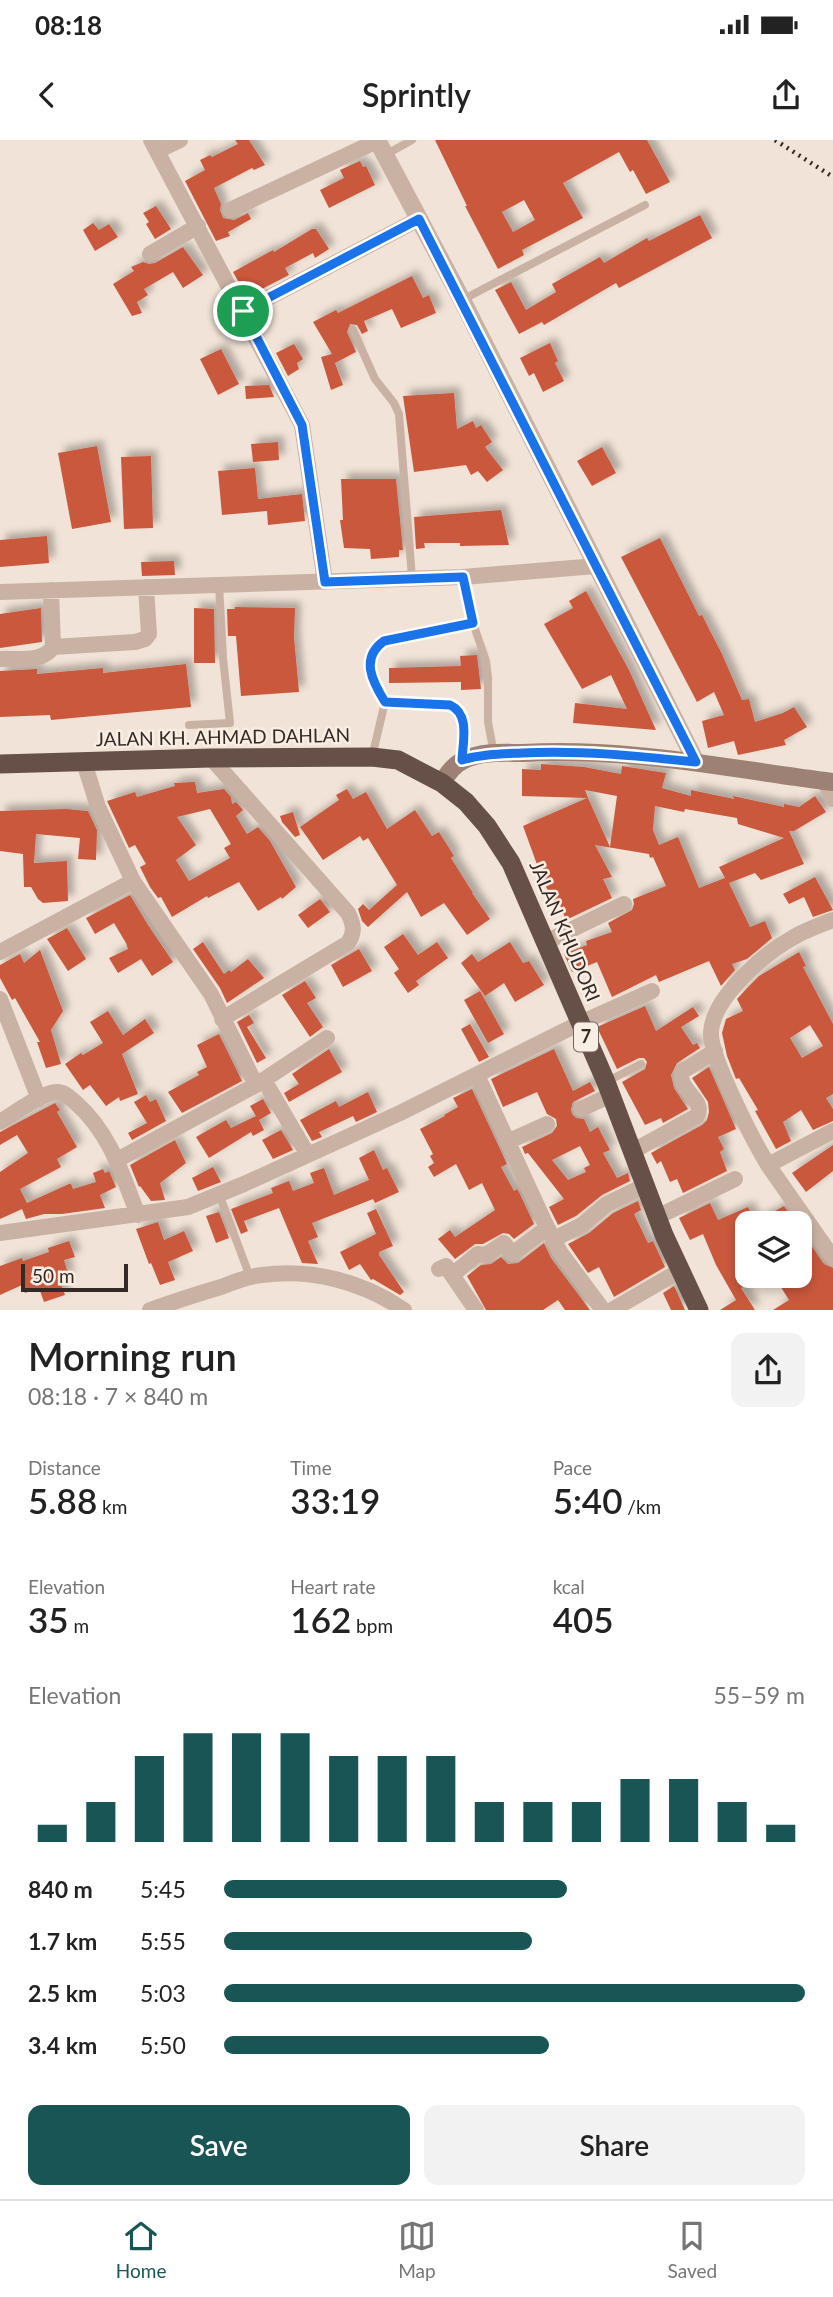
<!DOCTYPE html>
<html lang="en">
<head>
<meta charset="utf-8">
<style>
	:root { --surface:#fff; --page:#f2f2f2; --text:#222; --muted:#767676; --line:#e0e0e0; --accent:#1a5556 }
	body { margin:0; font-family:Lato,sans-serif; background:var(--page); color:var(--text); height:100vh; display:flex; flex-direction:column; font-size:26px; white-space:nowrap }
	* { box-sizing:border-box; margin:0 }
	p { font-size:23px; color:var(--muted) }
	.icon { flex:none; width:38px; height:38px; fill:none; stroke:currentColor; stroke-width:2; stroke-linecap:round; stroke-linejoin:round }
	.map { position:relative; height:1170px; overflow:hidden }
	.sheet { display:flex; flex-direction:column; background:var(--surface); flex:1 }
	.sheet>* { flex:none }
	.fabs { position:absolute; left:735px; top:1071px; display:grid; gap:14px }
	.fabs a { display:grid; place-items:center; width:77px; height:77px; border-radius:14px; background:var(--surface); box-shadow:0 4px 10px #0003; font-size:35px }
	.scale { position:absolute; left:21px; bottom:18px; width:107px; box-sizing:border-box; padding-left:7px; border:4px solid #342925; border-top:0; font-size:19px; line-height:24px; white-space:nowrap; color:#342925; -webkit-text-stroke:5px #f9eee3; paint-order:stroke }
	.pin { position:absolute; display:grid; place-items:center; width:60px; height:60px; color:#fff; margin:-30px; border:4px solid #fff; border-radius:50%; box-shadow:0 2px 7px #0007 }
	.round { display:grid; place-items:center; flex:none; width:74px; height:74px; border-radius:14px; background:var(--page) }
	.overview { display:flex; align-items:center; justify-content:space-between; height:119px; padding:0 28px }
	h1 { font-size:38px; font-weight:600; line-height:52px }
	.stats { display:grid; grid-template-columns:repeat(3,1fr); gap:10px; height:119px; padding:7px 28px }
	.stats div { display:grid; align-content:center }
	.stats b { font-size:35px; font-weight:600 }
	.stats small { font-size:19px; font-weight:400 }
	.stats p { font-size:19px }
	.chart { height:196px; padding:14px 28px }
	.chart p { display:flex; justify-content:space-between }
	.chart svg { width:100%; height:126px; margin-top:7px; stroke:var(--accent); stroke-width:6 }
	.cta { display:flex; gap:14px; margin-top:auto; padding:14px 28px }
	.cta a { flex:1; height:80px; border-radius:14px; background:var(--accent); color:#fff; font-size:28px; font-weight:600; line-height:80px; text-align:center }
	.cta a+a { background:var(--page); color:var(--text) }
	ul { padding:0 28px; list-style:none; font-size:23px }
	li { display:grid; grid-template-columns:112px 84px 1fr; align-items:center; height:52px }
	li i { height:18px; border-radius:9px; background:var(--accent) }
	.status { display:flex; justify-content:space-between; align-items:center; height:49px; padding:0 35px; background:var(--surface); direction:ltr }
	.status svg { height:19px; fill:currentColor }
	header { display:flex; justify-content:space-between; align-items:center; height:91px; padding:0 28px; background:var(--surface); font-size:32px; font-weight:600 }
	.menu { display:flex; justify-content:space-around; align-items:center; height:98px; border-top:2px solid var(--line); background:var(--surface); font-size:19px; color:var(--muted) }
	.menu a { display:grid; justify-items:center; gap:4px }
	.menu .on { color:var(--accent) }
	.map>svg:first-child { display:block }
	.building { fill:#c9583d; fill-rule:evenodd; filter:url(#shadow) }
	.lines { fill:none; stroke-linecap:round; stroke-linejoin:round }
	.service { stroke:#c9b2a3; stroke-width:8 }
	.minor { stroke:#c9b2a3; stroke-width:16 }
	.tertiary { stroke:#c9b2a3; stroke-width:18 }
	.secondary { stroke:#9d8174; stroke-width:18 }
	.trunk { stroke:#665048; stroke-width:19 }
	.rail { stroke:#342925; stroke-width:4.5; stroke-dasharray:2 5; stroke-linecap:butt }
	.route-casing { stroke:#fff; stroke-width:14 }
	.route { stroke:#1a73e8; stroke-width:9 }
	.labels { text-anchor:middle; stroke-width:5; stroke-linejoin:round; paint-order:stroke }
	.shield { fill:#f9eee3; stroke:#6f645e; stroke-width:2 }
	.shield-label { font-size:18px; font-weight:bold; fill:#342925 }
	.street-label { font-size:19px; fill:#342925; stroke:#f9eee3 }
</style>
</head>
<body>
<div class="status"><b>08:18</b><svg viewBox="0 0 49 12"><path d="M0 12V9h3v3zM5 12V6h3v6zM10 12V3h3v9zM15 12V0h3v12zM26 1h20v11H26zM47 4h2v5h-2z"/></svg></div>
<header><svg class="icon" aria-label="back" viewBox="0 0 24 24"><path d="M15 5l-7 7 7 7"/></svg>Sprintly<svg class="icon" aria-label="share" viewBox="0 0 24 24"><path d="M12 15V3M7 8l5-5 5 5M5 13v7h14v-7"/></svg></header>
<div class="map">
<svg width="833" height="1170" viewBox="0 0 833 1170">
	<defs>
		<filter id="shadow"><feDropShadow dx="6" dy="-6" stdDeviation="3.5" flood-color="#0004"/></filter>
	</defs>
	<rect width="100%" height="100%" fill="#f1e3d7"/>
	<path class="building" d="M 235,0 L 249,0 L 265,25 L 254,30 L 252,28 L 214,48 L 221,64 L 220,70 L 223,78 L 234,80 L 248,73 L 251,79 L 228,92 L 230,96 L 216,101 L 185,41 L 205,30 L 200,20 L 210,15 L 212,17 L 238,4 Z
		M 435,0 L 647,0 L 670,42 L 646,54 L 633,30 L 630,32 L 619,12 L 563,43 L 583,78 L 522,110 L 524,115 L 498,129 L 465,66 L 467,66 ZM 524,60 L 535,80 L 513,92 L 502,72 Z
		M 360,21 L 363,27 L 366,26 L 375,45 L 329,68 L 320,50 L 344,38 L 340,30 Z
		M 156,66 L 171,89 L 155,99 L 146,84 L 149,82 L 143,73 Z
		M 700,75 L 712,98 L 619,148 L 616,143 L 544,185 L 542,182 L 519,194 L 495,150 L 511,142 L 526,170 L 556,152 L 552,144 L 600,117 L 604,123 L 647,98 L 649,101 Z
		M 93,83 L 99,90 L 109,84 L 118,97 L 95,111 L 83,90 Z
		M 312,89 L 316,89 L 329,109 L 315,118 L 313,113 L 285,128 L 289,135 L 258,151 L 253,142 L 242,148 L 233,132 L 273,110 L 274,112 Z
		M 183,107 L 203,135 L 183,148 L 173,132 L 144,149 L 148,155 L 137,162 L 142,173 L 132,176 L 113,144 L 134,131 L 131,127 L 143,122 L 149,124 L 155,123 Z
		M 412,136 L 423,158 L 429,155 L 436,173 L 401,188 L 392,169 L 364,181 L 368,191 L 362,194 L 357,185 L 350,184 L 347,192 L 356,212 L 335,223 L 343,245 L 331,250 L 321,217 L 332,214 L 313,182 L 336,170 L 338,173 Z
		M 550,203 L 558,221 L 555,223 L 564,241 L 543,252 L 534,233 L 529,236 L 520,218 Z
		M 294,204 L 303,219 L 297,223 L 299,229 L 288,236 L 276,213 Z
		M 221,209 L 239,244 L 218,255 L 200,219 Z
		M 269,245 L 274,257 L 246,259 L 245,246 Z
		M 454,253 L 457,289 L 473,281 L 476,288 L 481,285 L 492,302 L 485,307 L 503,330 L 487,342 L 478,331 L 471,335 L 466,325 L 414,332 L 403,256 Z
		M 278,302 L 279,320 L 253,322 L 251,304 Z
		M 97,306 L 111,382 L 72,389 L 58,313 Z
		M 602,307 L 616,333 L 592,346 L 577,321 Z
		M 151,316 L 153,388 L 124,389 L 121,317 Z
		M 255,328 L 258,359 L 302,354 L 305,381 L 268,385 L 267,371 L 222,375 L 218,331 Z
		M 341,339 L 396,339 L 403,410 L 399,410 L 399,417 L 371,419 L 370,409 L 344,408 L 340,380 L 343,380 Z
		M 501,370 L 509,405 L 460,406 L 460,403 L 424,403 L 425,408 L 416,409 L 414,377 Z
		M 47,396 L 49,423 L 0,427 L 0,400 Z
		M 660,398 L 699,476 L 702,475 L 722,514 L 742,560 L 749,559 L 755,582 L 783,573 L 794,567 L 807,587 L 784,600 L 786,605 L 738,615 L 734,601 L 708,608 L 702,581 L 724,575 L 714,552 L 697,562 L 621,417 Z
		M 174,421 L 175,435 L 142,436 L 141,422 Z
		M 586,451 L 629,530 L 656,590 L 573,583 L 575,563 L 627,569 L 611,535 L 582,549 L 544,484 L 573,468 L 569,461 Z
		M 235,467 L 295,468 L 294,497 L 299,552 L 241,556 L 236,496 L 228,496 L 227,469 L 235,469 Z
		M 41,468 L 42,502 L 0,508 L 0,474 Z
		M 194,468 L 214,469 L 215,523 L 194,523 Z
		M 477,515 L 481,549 L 461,550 L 461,542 L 389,543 L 389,528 L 461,526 L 460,516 Z
		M 186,524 L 191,567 L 51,580 L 50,575 L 0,577 L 0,531 L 37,529 L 37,534 L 103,528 L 103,533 Z
		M 541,624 L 584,627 L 621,634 L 622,626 L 666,633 L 662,648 L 691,656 L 691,650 L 734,659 L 733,656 L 784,667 L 784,664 L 799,667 L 815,656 L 826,672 L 794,691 L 789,691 L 804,724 L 761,740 L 755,733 L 729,743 L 750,787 L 765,781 L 772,798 L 747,819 L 732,824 L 735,830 L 721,846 L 709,821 L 659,842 L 656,835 L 612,857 L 597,822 L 572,832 L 564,814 L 587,805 L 586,801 L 612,792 L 608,783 L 632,770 L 634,764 L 633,759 L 666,746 L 653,717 L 650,718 L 649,714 L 595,705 L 612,737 L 603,739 L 612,758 L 566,780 L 558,760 L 554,762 L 543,741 L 523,686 L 587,658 L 522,656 L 522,629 L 541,630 ZM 585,650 L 617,656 L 610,707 L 588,658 ZM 655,666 L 684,672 L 685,669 L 737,678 L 738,684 L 784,698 L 719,727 L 725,738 L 699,748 L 678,697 L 659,705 L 653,690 Z
		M 195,642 L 197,653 L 224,649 L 231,657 L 232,664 L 236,662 L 243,670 L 236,676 L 247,694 L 258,687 L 270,701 L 296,747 L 282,759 L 281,757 L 258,771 L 239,742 L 208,758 L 207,756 L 172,777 L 161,757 L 158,758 L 150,747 L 140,727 L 146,724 L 135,705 L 129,708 L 107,661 L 135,652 L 137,657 L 175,646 L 174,643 ZM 210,669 L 231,704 L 224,708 L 230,718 L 189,741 L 176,720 L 196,705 L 177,677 Z
		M 347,649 L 353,659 L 366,652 L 387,689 L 415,670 L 432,696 L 439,692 L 454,716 L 451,718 L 473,753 L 472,753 L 490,779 L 467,795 L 444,763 L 421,777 L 407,752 L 368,787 L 362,781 L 358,769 L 363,764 L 369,770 L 397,745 L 368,698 L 363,701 L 360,696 L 323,720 L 300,687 L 339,660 L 336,655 Z
		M 66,669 L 88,671 L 97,690 L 96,720 L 78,719 L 80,698 L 36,694 L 34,723 L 67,721 L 68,761 L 43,763 L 38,759 L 31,747 L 24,747 L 23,714 L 0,711 L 0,671 Z
		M 293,672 L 300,695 L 295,697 L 282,682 L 280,676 Z
		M 815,737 L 833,770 L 813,777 L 804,757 L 789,764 L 783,754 Z
		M 130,755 L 148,785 L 173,822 L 152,836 L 141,819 L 118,833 L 109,818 L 128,809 L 126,803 L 114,783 L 95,794 L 86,778 Z
		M 320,759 L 330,772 L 308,788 L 298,775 Z
		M 67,788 L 86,819 L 68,831 L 47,799 Z
		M 403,794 L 418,815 L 437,802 L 448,818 L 416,841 L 419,845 L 408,853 L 394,833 L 399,829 L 384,807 Z
		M 203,802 L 224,834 L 229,830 L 231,832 L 248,819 L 264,838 L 227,863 L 220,848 L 193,809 Z
		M 510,802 L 523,823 L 529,821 L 544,845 L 515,862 L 504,843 L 485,856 L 461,823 L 472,814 L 478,822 Z
		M 359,809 L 372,831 L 343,847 L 331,825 Z
		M 40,810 L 63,871 L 51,890 L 61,924 L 46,928 L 37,902 L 40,902 L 15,858 L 12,860 L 0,838 L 0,825 L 20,814 L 24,823 Z
		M 799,812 L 806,826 L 803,827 L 833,884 L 833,954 L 826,958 L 833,969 L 833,981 L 813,990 L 801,970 L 783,982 L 791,1001 L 776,1009 L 755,971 L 758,970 L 739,938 L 736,939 L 727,916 L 722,893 L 726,879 L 743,871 L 737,859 L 750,845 L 759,836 ZM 810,885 L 823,906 L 802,918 L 790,898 Z
		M 305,841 L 316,858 L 307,863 L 323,887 L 310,897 L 282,855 Z
		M 480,851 L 504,894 L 488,903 L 464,860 Z
		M 645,866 L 656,891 L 693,867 L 699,876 L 681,887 L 693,905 L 697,903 L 700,908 L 677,923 L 671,935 L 674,948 L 688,969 L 663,983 L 661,978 L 645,985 L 622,942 L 645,929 L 647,922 L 644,918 L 639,918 L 617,929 L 597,887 Z
		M 108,871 L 123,895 L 145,879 L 154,893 L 122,914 L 138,954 L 120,961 L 119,957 L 106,966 L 90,945 L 83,950 L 65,924 L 81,913 L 83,915 L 103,903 L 90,882 Z
		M 249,875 L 254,883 L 247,887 L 266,918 L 257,923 L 237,882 Z
		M 470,884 L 489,917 L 479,922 L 461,889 Z
		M 219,894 L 242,941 L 182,973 L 168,952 L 199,935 L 197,932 L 207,927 L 197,905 Z
		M 329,909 L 342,932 L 289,962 L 284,953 L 299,944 L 292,934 Z
		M 554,909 L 573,951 L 590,942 L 595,951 L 573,962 L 571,969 L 572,974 L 576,978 L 584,979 L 590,992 L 598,987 L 610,1010 L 603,1013 L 617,1038 L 628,1033 L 630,1041 L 602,1055 L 576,1076 L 558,1085 L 549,1067 L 564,1059 L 528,1013 L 525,1014 L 522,1007 L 552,993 L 557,986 L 556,979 L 547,974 L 537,952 L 503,967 L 491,939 ZM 580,1006 L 590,1025 L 584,1028 L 586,1032 L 568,1040 L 552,1020 Z
		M 709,927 L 736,989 L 718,997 L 724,1009 L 720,1012 L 727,1031 L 683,1053 L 677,1039 L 670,1042 L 661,1021 L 657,1024 L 651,1013 L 702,985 L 707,980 L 709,972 L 708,962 L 692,938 Z
		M 472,949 L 507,1024 L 501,1027 L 514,1051 L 517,1049 L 519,1052 L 534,1084 L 514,1099 L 509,1094 L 503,1093 L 483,1104 L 475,1104 L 455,1119 L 438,1099 L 450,1090 L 455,1097 L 495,1070 L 482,1043 L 469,1050 L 456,1024 L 434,1037 L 428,1027 L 434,1023 L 430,1016 L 433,1014 L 420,989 L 445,976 L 444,975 L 458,967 L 453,958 Z
		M 368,952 L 377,972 L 356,982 L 353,976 L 319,992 L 322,997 L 312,1001 L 300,980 L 336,961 L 339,967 Z
		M 146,955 L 150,962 L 156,959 L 166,981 L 132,1000 L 128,993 L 147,983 L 134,962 Z
		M 263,959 L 271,973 L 259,980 L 264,990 L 253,996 L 251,992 L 209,1018 L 196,997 L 226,980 L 231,988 L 256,976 L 250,966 Z
		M 55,963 L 60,970 L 57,972 L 77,1007 L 57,1019 L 61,1027 L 20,1049 L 27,1063 L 69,1044 L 71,1044 L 73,1049 L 96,1042 L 93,1033 L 103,1029 L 105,1033 L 109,1031 L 116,1047 L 100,1055 L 105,1068 L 62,1074 L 44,1074 L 26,1079 L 22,1069 L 0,1079 L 0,1032 L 28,1013 L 17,995 L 0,1005 L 0,992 Z
		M 281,990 L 293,1010 L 273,1019 L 262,1000 Z
		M 175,1000 L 186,1023 L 160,1043 L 165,1060 L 151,1061 L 140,1046 L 139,1047 L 130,1025 Z
		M 833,1005 L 833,1031 L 806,1052 L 792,1033 Z
		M 374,1010 L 383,1030 L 387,1028 L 399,1052 L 375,1063 L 373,1059 L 312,1083 L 318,1097 L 308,1101 L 318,1124 L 302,1123 L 279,1068 L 244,1081 L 248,1091 L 241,1094 L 231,1069 L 273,1053 L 271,1048 L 289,1041 L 293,1051 L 314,1043 L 310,1033 L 324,1028 L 334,1055 L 369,1040 L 359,1018 Z
		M 213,1027 L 221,1042 L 198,1051 L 192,1038 Z
		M 638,1061 L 641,1070 L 634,1074 L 648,1103 L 653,1101 L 665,1127 L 614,1157 L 599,1127 L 588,1133 L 568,1104 L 589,1093 L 613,1073 Z
		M 710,1063 L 718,1080 L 748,1067 L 755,1082 L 784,1066 L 796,1083 L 747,1083 L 747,1136 L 763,1136 L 741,1148 L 755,1170 L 720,1170 L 736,1160 L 716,1125 L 703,1094 L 690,1100 L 679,1078 Z
		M 376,1069 L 393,1106 L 379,1112 L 379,1115 L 404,1152 L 400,1155 L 373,1139 L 371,1140 L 360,1124 L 349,1130 L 340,1112 L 376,1094 L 367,1073 Z
		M 219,1072 L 229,1098 L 216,1103 L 206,1076 Z
		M 158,1082 L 164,1100 L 184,1091 L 193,1111 L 168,1122 L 175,1140 L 160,1145 L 151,1123 L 149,1124 L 136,1089 Z
		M 800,1089 L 824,1124 L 833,1128 L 833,1170 L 773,1170 L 789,1160 L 774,1136 L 800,1136 Z
		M 69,1101 L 75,1117 L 64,1120 L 69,1137 L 59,1139 L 65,1155 L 44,1162 L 39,1148 L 25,1153 L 22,1145 L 0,1155 L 0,1126 L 22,1118 L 23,1121 L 49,1112 L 48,1108 Z
		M 544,1103 L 551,1118 L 590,1170 L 565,1170 L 558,1160 L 543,1170 L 486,1170 L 467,1136 L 481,1125 L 491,1124 L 501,1117 L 508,1124 L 518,1123 Z
		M 674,1146 L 677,1152 L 685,1170 L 671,1170 L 663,1153 Z"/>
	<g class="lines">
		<path class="service" d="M 385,15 L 412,0
			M 462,160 L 645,65
			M 353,190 L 375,239 L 394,263 L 399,274 L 412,438
			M 463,437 L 473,483 L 486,521 L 488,538 L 488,582 L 494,614
			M 385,562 L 454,566 C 469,580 463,602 462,620
			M 189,585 L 230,583 L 223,518 L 219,445
			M 372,617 L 385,562 C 369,536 358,509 395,498 L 473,483
			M 606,942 L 641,924
			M 219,1054 L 250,1137"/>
		<path class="minor" d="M 151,0 L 302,285 L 325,442
			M 157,11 L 180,0
			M 230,70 L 377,1
			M 150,114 L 198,86
			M 243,171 L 419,79
			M 0,452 L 463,437 L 596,426
			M 53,507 L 135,502 L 145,499 L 149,494 L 146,447
			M 0,519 C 17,518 43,523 53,507 L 51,450
			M 211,618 L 348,773 C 354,785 355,792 348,803 L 222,879
			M 84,622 L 98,667 L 133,741 L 211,854 L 256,945
			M 825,641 L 833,659
			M 833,780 C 820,785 806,790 794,797 C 765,813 713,857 711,892 C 709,915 754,1002 768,1025 L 833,991
			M 546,802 L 624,764
			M 0,812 L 133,741
			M 0,859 L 39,959
			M 477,935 L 545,1083 L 560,1112 L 603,1170
			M 264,940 L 308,1015
			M 581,969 L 611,955
			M 0,982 C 13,974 43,952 57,952 C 65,952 70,958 76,963 C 110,993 122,1034 138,1075
			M 507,1002 L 547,984
			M 633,1011 L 697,976 C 707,959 674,949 683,931 L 715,911
			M 117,1020 L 256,945 L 327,898
			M 768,1025 L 833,1118
			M 657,1077 L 735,1039
			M 0,1093 L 188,1067 L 244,1044 L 400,973 L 580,883 L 652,851
			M 554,1099 L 582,1085 L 607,1064 L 646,1045
			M 439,1129 L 446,1126 L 452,1135
			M 150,1170 C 173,1162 197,1154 221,1147 C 234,1142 248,1136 262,1135 C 312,1128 363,1142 404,1170
			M 476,1170 L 452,1135 L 478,1114 L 486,1115 L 504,1103 L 512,1114 L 547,1088
			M 612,1170 L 681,1130"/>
		<path class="tertiary" d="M 377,0 L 462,160 L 696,622"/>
		<path class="secondary" d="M 442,643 C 447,634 455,624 464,620 C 482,611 503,613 523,613 C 628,607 729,629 833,642"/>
		<path class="trunk" d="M 0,624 L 211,618 L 372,617 L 398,620 L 442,643 L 466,662 L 487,686 L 511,723 L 606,942 L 664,1095 L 699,1170"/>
		<path class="rail" d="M 775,0 L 833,37"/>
	</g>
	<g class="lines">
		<defs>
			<path id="route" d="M 419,79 L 696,622 C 638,616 580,610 522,613 C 501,614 482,614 462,620 C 463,601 470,574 450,565 L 385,562 C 372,541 360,518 384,501 L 473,483 L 463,437 L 325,442 L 302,285 L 243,171 Z"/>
		</defs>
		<use href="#route" class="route-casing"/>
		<use href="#route" class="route"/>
	</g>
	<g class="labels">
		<rect class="shield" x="574" y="882.5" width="24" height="29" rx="5"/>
		<g class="shield-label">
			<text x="586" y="903">7</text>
		</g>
		<g class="street-label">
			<text transform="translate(223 597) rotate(-1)" y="7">JALAN KH. AHMAD DAHLAN</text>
			<text transform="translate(565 791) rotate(67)" y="7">JALAN KHUDORI</text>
		</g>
	</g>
</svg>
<div class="fabs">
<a><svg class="icon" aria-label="layers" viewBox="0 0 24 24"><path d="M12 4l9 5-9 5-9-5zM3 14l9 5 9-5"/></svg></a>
</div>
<div class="scale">50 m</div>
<div class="pin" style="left:243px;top:171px;background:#1e9e55"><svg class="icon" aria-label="arrive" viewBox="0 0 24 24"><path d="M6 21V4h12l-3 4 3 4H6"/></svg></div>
</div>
<section class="sheet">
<div class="overview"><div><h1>Morning run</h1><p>08:18 · 7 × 840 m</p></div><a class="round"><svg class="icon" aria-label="share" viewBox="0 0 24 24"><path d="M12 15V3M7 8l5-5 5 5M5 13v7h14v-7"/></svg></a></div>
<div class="stats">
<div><p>Distance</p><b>5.88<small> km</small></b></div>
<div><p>Time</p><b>33:19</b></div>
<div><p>Pace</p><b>5:40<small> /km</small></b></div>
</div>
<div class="stats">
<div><p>Elevation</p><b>35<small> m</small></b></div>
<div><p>Heart rate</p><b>162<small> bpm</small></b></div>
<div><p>kcal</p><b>405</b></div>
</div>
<div class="chart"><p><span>Elevation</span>55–59 m</p>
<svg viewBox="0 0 160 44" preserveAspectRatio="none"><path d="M5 44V38M15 44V30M25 44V14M35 44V6M45 44V6M55 44V6M65 44V14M75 44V14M85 44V14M95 44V30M105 44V30M115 44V30M125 44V22M135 44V22M145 44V30M155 44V38"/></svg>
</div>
<ul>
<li><b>840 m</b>5:45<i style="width:59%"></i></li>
<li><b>1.7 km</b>5:55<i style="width:53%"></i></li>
<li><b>2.5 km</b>5:03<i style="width:100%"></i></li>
<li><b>3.4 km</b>5:50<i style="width:56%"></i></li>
</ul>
<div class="cta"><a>Save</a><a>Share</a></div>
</section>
<nav class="menu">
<a class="on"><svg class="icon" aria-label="home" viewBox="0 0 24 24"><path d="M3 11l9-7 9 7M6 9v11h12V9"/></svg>Home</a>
<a><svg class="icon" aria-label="map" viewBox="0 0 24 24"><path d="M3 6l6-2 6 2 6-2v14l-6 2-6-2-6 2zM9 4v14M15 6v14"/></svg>Map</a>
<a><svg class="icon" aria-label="saved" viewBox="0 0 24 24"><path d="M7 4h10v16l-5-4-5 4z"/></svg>Saved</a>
</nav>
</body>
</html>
